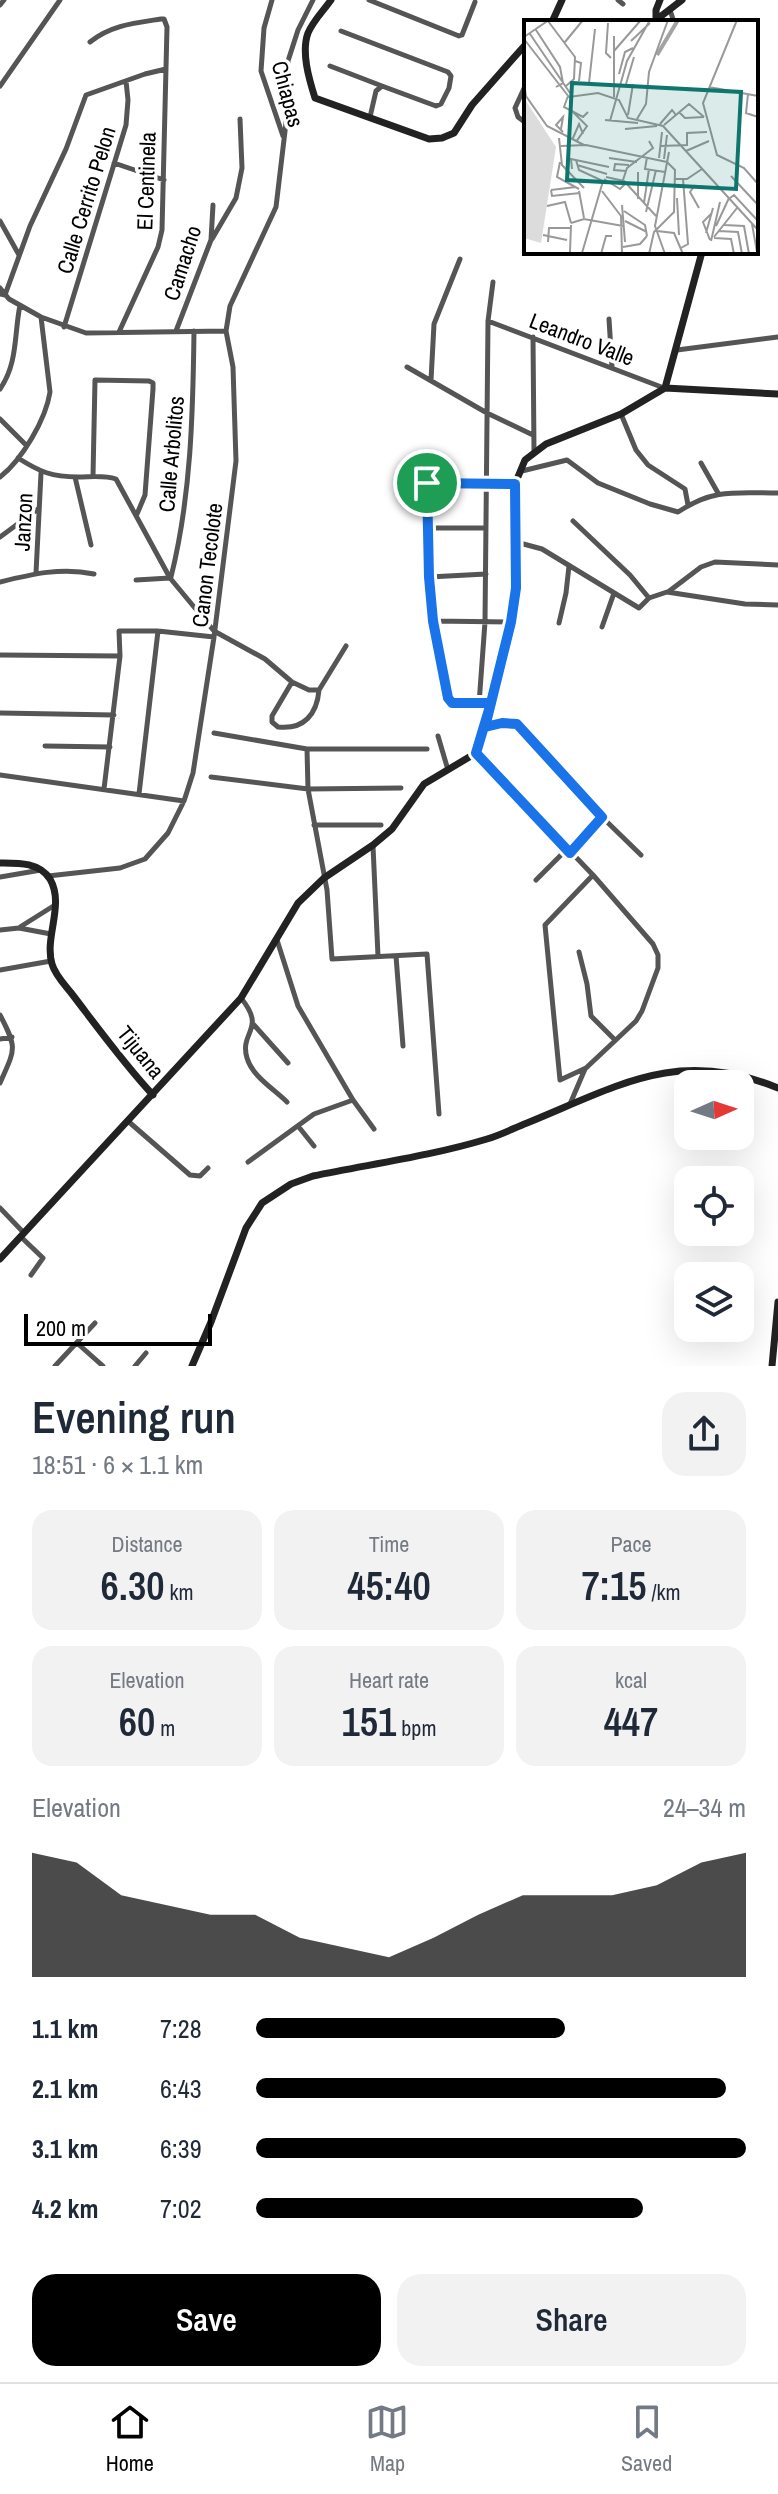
<!DOCTYPE html>
<html lang="en">
<head>
<meta charset="utf-8">
<style>
	:root { --surface:#fff; --page:#f2f2f3; --text:#1f2937; --muted:#747a83; --line:#e0e1e3; --accent:#000 }
	body { margin:0; font-family:"Archivo Narrow",sans-serif; background:var(--page); color:var(--text); height:100vh; display:flex; flex-direction:column; font-size:30px; white-space:nowrap }
	* { box-sizing:border-box; margin:0 }
	p { font-size:26px; color:var(--muted) }
	.icon { flex:none; width:44px; height:44px; fill:none; stroke:currentColor; stroke-width:2; stroke-linecap:round; stroke-linejoin:round }
	.map { position:relative; height:1366px; overflow:hidden }
	.details { display:flex; flex-direction:column; background:var(--surface); flex:1 }
	.details>* { flex:none }
	.needle { width:52px; rotate:87deg }
	.buttons { position:absolute; left:674px; top:1070px; display:grid; gap:16px }
	.buttons a { display:grid; place-items:center; width:80px; height:80px; border-radius:16px; background:var(--surface); box-shadow:0 8px 32px #0002; font-size:40px }
	.scale { position:absolute; left:24px; bottom:20px; width:188px; box-sizing:border-box; padding-left:8px; border:4px solid #000; border-top:0; font-size:22px; line-height:28px; white-space:nowrap; color:#000; -webkit-text-stroke:6px #fff; paint-order:stroke }
	.pin { position:absolute; display:grid; place-items:center; width:68px; height:68px; color:#fff; margin:-34px; border:4px solid #fff; border-radius:50%; box-shadow:0 2px 8px #0007 }
	.round { display:grid; place-items:center; flex:none; width:84px; height:84px; border-radius:24px; background:var(--page) }
	.headline { display:flex; align-items:center; justify-content:space-between; height:136px; padding:0 32px }
	h1 { font-size:44px; font-weight:600; line-height:60px }
	.figures { display:grid; grid-template-columns:repeat(3,1fr); gap:12px; height:136px; padding:8px 32px }
	.figures div { display:grid; align-content:center; border-radius:20px; background:var(--page); text-align:center }
	.figures b { font-size:40px; font-weight:600 }
	.figures small { font-size:22px; font-weight:400 }
	.figures p { font-size:22px }
	.chart { height:224px; padding:16px 32px }
	.chart p { display:flex; justify-content:space-between }
	.chart svg { width:100%; height:144px; margin-top:8px; fill:var(--accent); opacity:.7 }
	.cta { display:flex; gap:16px; margin-top:auto; padding:16px 32px }
	.cta a { flex:1; height:92px; border-radius:24px; background:var(--accent); color:#fff; font-size:32px; font-weight:600; line-height:92px; text-align:center }
	.cta a+a { background:var(--page); color:var(--text) }
	ul { padding:0 32px; list-style:none; font-size:26px }
	li { display:grid; grid-template-columns:128px 96px 1fr; align-items:center; height:60px }
	li i { height:20px; border-radius:10px; background:var(--accent) }
	.tabs { display:flex; justify-content:space-around; align-items:center; height:112px; border-top:2px solid var(--line); background:var(--surface); font-size:22px; color:var(--muted) }
	.tabs a { display:grid; justify-items:center; gap:4px }
	.tabs .selected { color:var(--accent) }
	.map>svg:first-child { display:block }
	.lines { fill:none; stroke-linecap:round; stroke-linejoin:round }
	.street { stroke:#555; stroke-width:5 }
	.secondary { stroke:#222; stroke-width:7 }
	.route-casing { stroke:#fff; stroke-width:16 }
	.route { stroke:#1a73e8; stroke-width:10 }
	.labels { text-anchor:middle; stroke-width:7; stroke-linejoin:round; paint-order:stroke }
	.street-label { font-size:22px; fill:#000; stroke:#fff }
	.inset-river { fill:none; stroke:#a3a3a3; stroke-width:4 }
	.inset-road { fill:none; stroke:#999; stroke-width:2 }
	.view { fill:#0f766e; fill-opacity:0.15; stroke:#0f766e; stroke-width:4 }
	.inset-edge { fill:none; stroke:#000; stroke-width:4 }
</style>
</head>
<body>
<div class="map">
<svg width="778" height="1366" viewBox="0 0 778 1366">
	<rect width="100%" height="100%" fill="#fff"/>
	<g class="lines">
		<path class="street" d="M 272,0 L 264,28 L 261,71 L 283,136
			M 369,0 L 459,36 L 462,35 L 475,2
			M 618,0 L 623,4
			M 0,5 L 4,0
			M 670,10 L 674,22
			M 341,31 L 448,72 L 451,76 L 449,88 L 441,104 L 436,106 L 382,86 L 376,91 L 370,117
			M 90,42 C 111,25 135,23 161,19 L 164,19 L 167,27 L 162,230 L 158,247 L 119,332
			M 330,66 L 382,86
			M 526,84 L 515,108 L 518,117 L 526,123
			M 0,86 L 60,0
			M 114,163 L 164,180
			M 0,221 L 19,255
			M 212,239 L 236,198 L 242,168 L 240,119
			M 0,288 L 9,299 L 41,317 L 86,333 L 226,331
			M 0,294 L 5,295 L 30,226 L 66,149 L 86,95 L 145,74 L 166,69
			M 609,319 L 612,367
			M 488,321 L 664,388
			M 64,327 L 126,125 L 128,100 L 126,81
			M 176,331 L 211,240 L 213,205
			M 533,337 L 534,451
			M 677,350 L 778,337
			M 407,367 L 487,413 L 533,435
			M 431,380 L 434,324 L 460,259
			M 0,389 C 18,363 14,335 20,305
			M 621,414 L 636,450 L 648,465 L 685,489 L 688,505
			M 0,419 L 26,445
			M 430,453 L 427,483 L 429,577 L 433,621 L 448,698 L 452,703 L 491,703
			M 18,458 C 40,472 52,477 78,477 C 91,477 104,475 116,479 L 170,578 L 214,631 L 265,659 L 292,682 L 309,690 L 319,690 L 346,646
			M 701,463 L 718,493
			M 522,471 L 567,460 L 598,483 L 650,504 L 678,512 C 714,488 737,493 778,493
			M 93,476 L 95,380 L 149,381 L 153,383 L 153,389 L 145,495 L 137,514
			M 0,477 C 22,460 46,419 50,392 L 41,317
			M 75,477 L 91,545
			M 427,483 L 515,484
			M 573,521 L 630,575 L 649,598
			M 428,528 L 486,528
			M 0,537 L 38,509
			M 516,542 L 542,549 L 639,608 L 649,598 L 667,592 L 745,604 L 778,605
			M 36,573 L 41,473
			M 171,577 C 191,497 193,413 194,331
			M 429,577 L 486,574
			M 136,580 L 170,578
			M 0,582 C 32,574 62,567 94,574
			M 668,592 L 701,567 L 715,562 L 778,565
			M 433,621 L 511,622
			M 559,623 L 566,593 L 569,566
			M 602,627 L 614,593
			M 0,655 L 120,656
			M 292,682 L 272,716 L 272,722 L 278,727 C 304,730 317,714 319,690
			M 479,704 L 485,622 L 488,321 L 493,282
			M 0,713 L 114,715
			M 485,727 L 502,723 L 517,724 L 602,817 L 570,853
			M 214,733 L 307,749 L 427,749
			M 438,736 L 448,770
			M 45,746 L 110,747
			M 307,749 L 308,789 L 327,890 L 332,959 L 427,954 L 439,1114
			M 476,753 L 593,875 L 653,944 L 658,955 L 658,968 L 642,1011 L 636,1021 L 586,1068 L 560,1080 L 545,925 L 593,875
			M 0,775 L 184,801
			M 211,777 L 308,789 L 401,788
			M 104,789 L 120,656 L 119,631 L 158,631 L 214,637
			M 139,794 L 158,631
			M 602,817 L 641,855
			M 314,825 L 381,825
			M 373,846 L 378,956
			M 48,876 L 120,868 L 145,859 L 168,833 L 184,801 L 193,773 L 214,637 L 236,461 L 233,367 L 226,331 L 230,306 L 276,207 L 288,106 L 288,61 L 298,30 L 313,0
			M 0,877 L 41,870
			M 536,880 L 567,849
			M 20,927 L 55,905
			M 0,930 L 19,928 L 51,934
			M 277,940 L 298,1006 L 353,1100 L 374,1129
			M 579,952 L 587,984 L 591,1016 L 614,1039
			M 396,956 L 403,1046
			M 0,970 L 51,961
			M 241,998 C 267,1030 239,1031 247,1058 C 252,1076 274,1089 287,1102
			M 0,1015 C 18,1049 15,1049 0,1083
			M 254,1025 L 288,1063
			M 0,1039 L 12,1037
			M 570,1104 L 585,1069
			M 129,1122 L 190,1175 L 200,1176 L 208,1168
			M 298,1126 L 314,1146
			M 248,1162 L 314,1114 L 353,1100
			M 0,1208 L 24,1233
			M 21,1237 L 43,1258 L 31,1275
			M 77,1343 L 103,1366
			M 55,1366 L 95,1323
			M 135,1366 L 146,1353"/>
		<path class="secondary" d="M 331,0 C 324,10 313,21 308,33 C 301,52 309,79 315,98 L 429,139 L 442,138 L 454,133 L 472,105 L 526,44
			M 656,20 L 682,0
			M 656,21 L 656,10 L 660,0
			M 552,22 L 562,0
			M 665,388 L 702,252
			M 0,863 C 18,863 39,862 50,879 C 65,905 44,937 52,964 C 55,975 65,985 72,994 C 98,1028 124,1064 153,1095
			M 0,1259 L 241,998 L 298,903 L 324,878 L 373,845 L 392,829 L 424,784 L 476,753 L 485,727 L 511,622 L 516,588 L 515,484 L 525,460 L 546,444 L 621,414 L 665,388 L 778,394
			M 192,1366 L 211,1322 L 246,1228 L 262,1203 L 291,1184 L 313,1176 C 371,1164 431,1156 487,1139 C 501,1135 514,1128 527,1123 C 618,1086 678,1047 778,1088
			M 772,1366 L 778,1302"/>
	</g>
	<g class="lines">
		<defs>
			<path id="route" d="M 427,483 L 429,577 L 433,621 L 448,698 L 452,703 L 491,703 L 476,753 L 570,853 L 602,817 L 517,724 L 502,723 L 485,727 L 511,622 L 516,588 L 515,484 L 427,483"/>
		</defs>
		<use href="#route" class="route-casing"/>
		<use href="#route" class="route"/>
	</g>
	<g class="labels">
		<g class="street-label">
			<text transform="translate(288 94) rotate(75)" y="8">Chiapas</text>
			<text transform="translate(146 181) rotate(-88)" y="8">El Centinela</text>
			<text transform="translate(86 200) rotate(-73)" y="8">Calle Cerrito Pelon</text>
			<text transform="translate(182 263) rotate(-72)" y="8">Camacho</text>
			<text transform="translate(582 339) rotate(21)" y="8">Leandro Valle</text>
			<text transform="translate(171 454) rotate(-85)" y="8">Calle Arbolitos</text>
			<text transform="translate(23 522) rotate(-87)" y="8">Janzon</text>
			<text transform="translate(207 565) rotate(-83)" y="8">Canon Tecolote</text>
			<text transform="translate(141 1052) rotate(51)" y="8">Tijuana</text>
		</g>
	</g>
	<g transform="translate(524 20)">
		<rect width="234" height="234" fill="#fff"/>
		<path d="M 0,78 L 32,127 L 17,223 L 0,218 Z" fill="#dcdcdc"/>
		<path class="inset-river" d="M 133,35 L 154,0"/>
		<path class="inset-road" d="M 213,0 L 179,83 L 193,135 L 220,148 L 234,164M 24,1 L 51,37 L 50,59 L 42,66M 84,3 L 82,33 L 87,38M 12,10 L 36,47 L 39,63 L 32,67M 6,14 L 46,73M 90,16 L 90,77M 0,17 L 25,0M 0,19 L 45,77 L 74,73 L 95,80 L 104,98 L 139,106 L 234,210M 107,21 L 126,3M 41,22 L 59,0M 90,31 L 117,0M 51,41 L 57,43 L 55,61M 95,54 L 101,32 L 109,28M 65,63 L 71,9M 0,64 L 2,76 L 23,106 L 60,125M 102,64 L 110,37M 185,67 L 234,76M 224,74 L 222,93 L 234,97M 44,76 L 40,87 L 59,97 L 64,92M 49,92 L 63,106 L 52,122M 155,92 L 161,98 L 180,97M 104,95 L 109,64M 113,99 L 122,84 L 125,52 L 144,0M 81,100 L 114,103M 86,101 L 103,41 L 126,0M 136,104 L 148,90 L 152,95M 140,105 L 165,84 L 180,97M 37,109 L 39,97 L 32,105 L 39,112M 101,109 L 133,106M 35,118 L 38,145 L 60,168M 49,118 L 55,104 L 59,114M 37,126 L 62,125 L 143,142M 137,126 L 163,125 L 163,113 L 183,112M 162,131 L 185,121M 123,137 L 121,149 L 141,152M 85,138 L 113,142M 135,138 L 138,112M 140,139 L 143,115M 52,140 L 55,150 L 79,161 L 58,233M 36,142 L 33,157 L 55,169M 53,145 L 83,154M 48,149 L 47,139 L 85,147M 102,151 L 90,150 L 91,144 L 105,145M 207,156 L 234,185M 82,157 L 100,161 L 132,196M 80,159 L 96,169 L 102,163M 151,159 L 163,159 L 178,149M 99,160 L 103,148 L 129,128 L 125,121M 171,165 L 166,172 L 175,188M 27,170 L 28,176 L 56,173M 27,170 L 52,167M 55,171 L 60,198M 78,171 L 97,196 L 98,234M 153,178 L 155,215M 206,178 L 210,175 L 234,201M 114,179 L 114,152M 120,183 L 125,149M 98,185 L 101,222M 23,186 L 41,182 L 47,203M 100,191 L 121,205 L 123,216M 122,192 L 132,150M 101,201 L 123,212M 47,203 L 60,199 L 99,206M 228,204 L 233,232M 200,205 L 220,206 L 225,234M 192,206 L 205,178M 133,211 L 150,213 L 159,234M 195,211 L 214,212 L 218,234M 182,213 L 189,188M 19,215 L 43,220M 190,217 L 213,188M 190,218 L 207,219 L 210,234M 186,220 L 179,202 L 187,194M 187,221 L 196,182M 24,222 L 25,208 L 46,208M 99,227 L 116,224 L 123,216M 157,228 L 164,224 L 159,159M 46,232 L 47,205M 77,234 L 82,216 L 88,216M 125,234 L 130,212 L 150,192 L 151,150 L 143,142M 141,234 L 131,206 L 145,132"/>
		<path class="view" d="M 48,63 L 217,72 L 212,169 L 43,160 Z"/>
		<rect width="234" height="234" class="inset-edge"/>
	</g>
</svg>
<div class="buttons">
<a><svg class="needle" viewBox="-14 -14 28 28"><path d="M0-13l5 13h-10z" fill="#e53935"/><path d="M0 13l5-13h-10z" fill="#747a83"/></svg></a>
<a><svg class="icon" aria-label="locate" viewBox="0 0 24 24"><circle cx="12" cy="12" r="6"/><path d="M12 2v4M12 18v4M2 12h4M18 12h4"/></svg></a>
<a><svg class="icon" aria-label="layers" viewBox="0 0 24 24"><path d="M12 4l9 5-9 5-9-5zM3 14l9 5 9-5"/></svg></a>
</div>
<div class="scale">200 m</div>
<div class="pin" style="left:427px;top:483px;background:#1e9e55"><svg class="icon" aria-label="arrive" viewBox="0 0 24 24"><path d="M6 21V4h12l-3 4 3 4H6"/></svg></div>
</div>
<section class="details">
<div class="headline"><div><h1>Evening run</h1><p>18:51 · 6 × 1.1 km</p></div><a class="round"><svg class="icon" aria-label="share" viewBox="0 0 24 24"><path d="M12 15V3M7 8l5-5 5 5M5 13v7h14v-7"/></svg></a></div>
<div class="figures">
<div><p>Distance</p><b>6.30<small> km</small></b></div>
<div><p>Time</p><b>45:40</b></div>
<div><p>Pace</p><b>7:15<small> /km</small></b></div>
</div>
<div class="figures">
<div><p>Elevation</p><b>60<small> m</small></b></div>
<div><p>Heart rate</p><b>151<small> bpm</small></b></div>
<div><p>kcal</p><b>447</b></div>
</div>
<div class="chart"><p><span>Elevation</span>24–34 m</p>
<svg viewBox="0 0 160 44" preserveAspectRatio="none"><path d="M0 44V6L10 9L20 19L30 22L40 25L50 25L60 32L70 35L80 38L90 32L100 25L110 19L120 19L130 19L140 16L150 9L160 6V44z"/></svg>
</div>
<ul>
<li><b>1.1 km</b>7:28<i style="width:63%"></i></li>
<li><b>2.1 km</b>6:43<i style="width:96%"></i></li>
<li><b>3.1 km</b>6:39<i style="width:100%"></i></li>
<li><b>4.2 km</b>7:02<i style="width:79%"></i></li>
</ul>
<div class="cta"><a>Save</a><a>Share</a></div>
</section>
<nav class="tabs">
<a class="selected"><svg class="icon" aria-label="home" viewBox="0 0 24 24"><path d="M3 11l9-7 9 7M6 9v11h12V9"/></svg>Home</a>
<a><svg class="icon" aria-label="map" viewBox="0 0 24 24"><path d="M3 6l6-2 6 2 6-2v14l-6 2-6-2-6 2zM9 4v14M15 6v14"/></svg>Map</a>
<a><svg class="icon" aria-label="saved" viewBox="0 0 24 24"><path d="M7 4h10v16l-5-4-5 4z"/></svg>Saved</a>
</nav>
</body>
</html>
